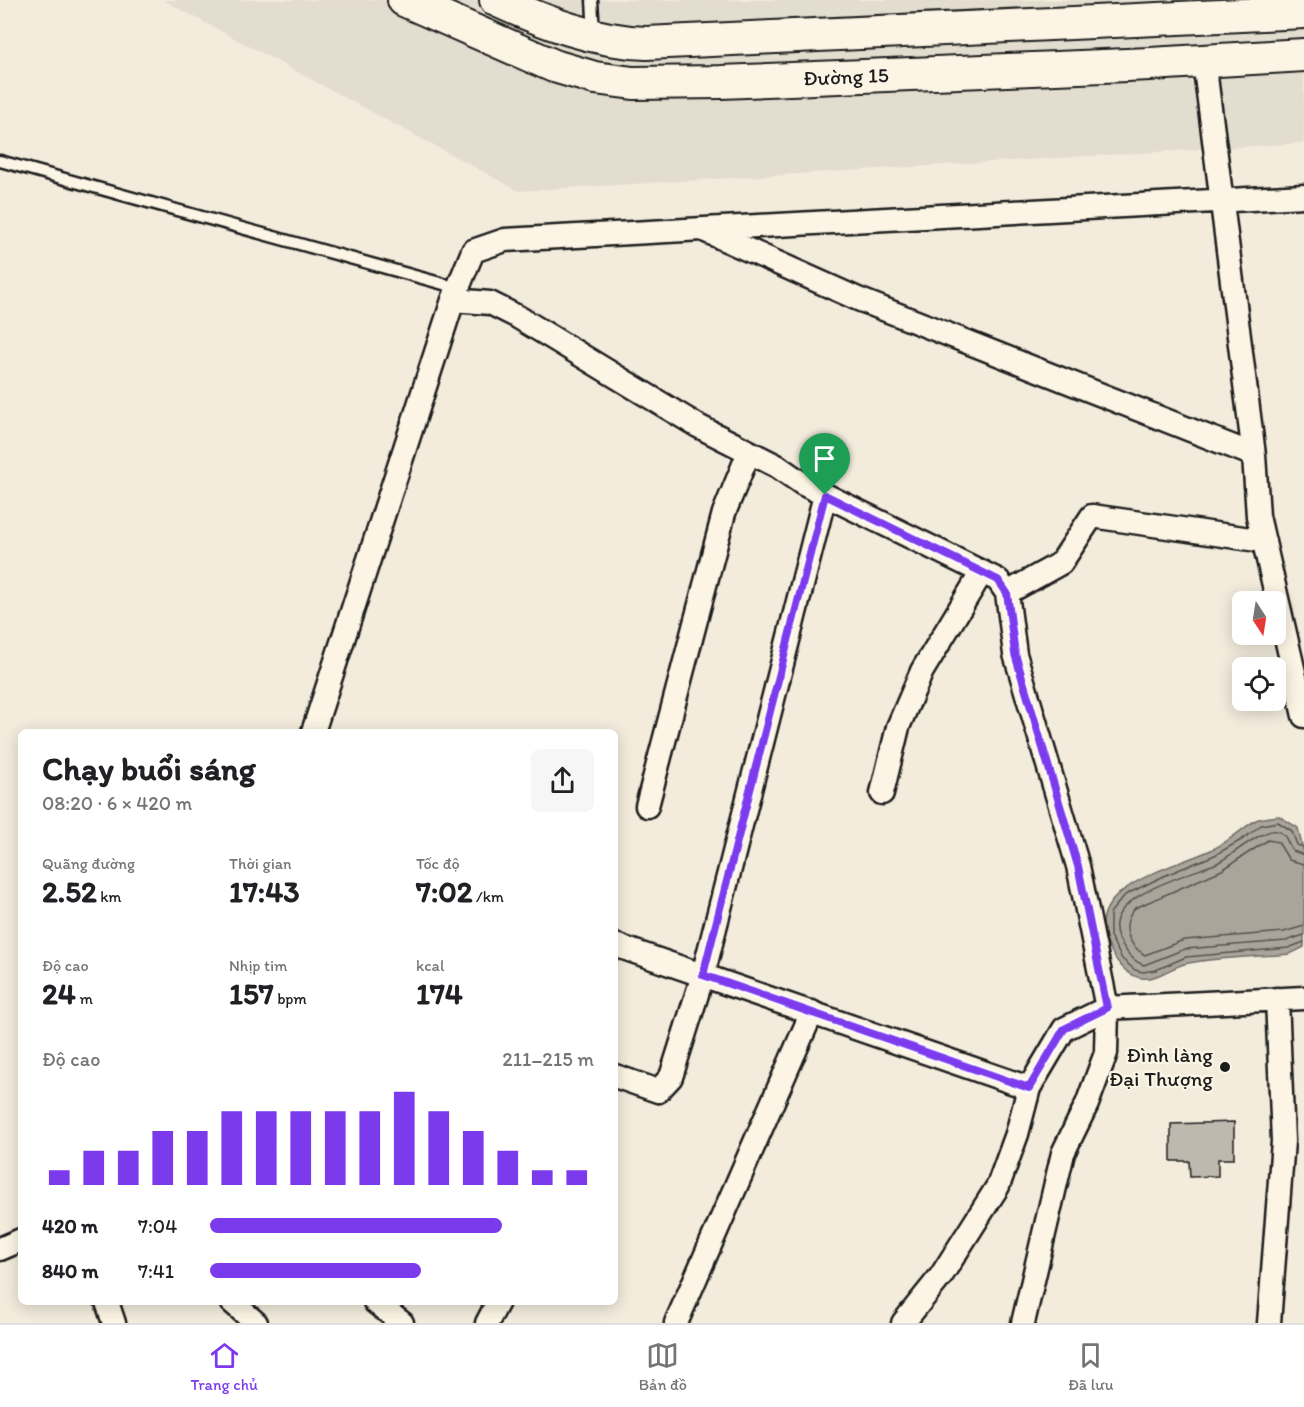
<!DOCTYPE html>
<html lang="vi">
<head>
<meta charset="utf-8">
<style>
	:root { --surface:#fff; --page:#f6f6f6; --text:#202124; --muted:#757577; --line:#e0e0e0; --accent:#7c3aed }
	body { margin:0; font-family:Itim,sans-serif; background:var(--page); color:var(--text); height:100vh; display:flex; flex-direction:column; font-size:22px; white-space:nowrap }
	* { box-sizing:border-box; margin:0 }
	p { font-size:20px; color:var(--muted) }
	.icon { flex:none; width:33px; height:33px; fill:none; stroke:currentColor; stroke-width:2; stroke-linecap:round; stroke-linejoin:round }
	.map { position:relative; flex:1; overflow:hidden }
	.side { position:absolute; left:18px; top:729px; width:600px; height:576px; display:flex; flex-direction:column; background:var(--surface); border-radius:9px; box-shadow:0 3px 15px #0003 }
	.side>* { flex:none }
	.needle { width:39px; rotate:168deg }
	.tools { position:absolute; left:1232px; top:591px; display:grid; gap:12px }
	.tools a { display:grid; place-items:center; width:54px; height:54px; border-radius:9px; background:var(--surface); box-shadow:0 3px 15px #0003; font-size:30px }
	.pin { position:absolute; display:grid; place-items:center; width:51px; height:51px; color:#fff; margin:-62px -26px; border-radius:50% 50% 50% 0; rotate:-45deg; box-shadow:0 0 6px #0007 }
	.pin .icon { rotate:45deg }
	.round { display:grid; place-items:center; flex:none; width:63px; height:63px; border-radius:9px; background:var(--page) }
	.head { display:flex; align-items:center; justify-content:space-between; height:102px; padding:0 24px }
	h1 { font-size:33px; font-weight:700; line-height:45px }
	.metrics { display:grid; grid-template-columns:repeat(3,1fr); gap:9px; height:102px; padding:6px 24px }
	.metrics div { display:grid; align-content:center }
	.metrics b { font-size:30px; font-weight:700 }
	.metrics small { font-size:16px; font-weight:400 }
	.metrics p { font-size:16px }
	.chart { height:168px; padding:12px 24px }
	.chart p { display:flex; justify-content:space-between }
	.chart svg { width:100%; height:108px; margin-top:6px; stroke:var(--accent); stroke-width:6 }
	ul { padding:0 24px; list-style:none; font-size:20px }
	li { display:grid; grid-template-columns:96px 72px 1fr; align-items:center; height:45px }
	li i { height:15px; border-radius:8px; background:var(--accent) }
	.tabs { display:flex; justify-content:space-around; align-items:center; height:84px; border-top:2px solid var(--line); background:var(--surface); font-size:16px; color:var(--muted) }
	.tabs a { display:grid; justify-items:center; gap:3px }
	.tabs .current { color:var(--accent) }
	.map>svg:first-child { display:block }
	.built { fill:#e3ddcf }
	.water { fill:#aaa59b; stroke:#716e68; stroke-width:1.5 }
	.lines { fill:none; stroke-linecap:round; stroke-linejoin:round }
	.shore { stroke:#55534f; stroke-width:1.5 }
	.building { fill:#beb9ae; stroke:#1c1c1c; stroke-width:1.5 }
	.lane-casing { stroke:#1c1c1c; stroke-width:15 }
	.street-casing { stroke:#1c1c1c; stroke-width:27 }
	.secondary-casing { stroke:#1c1c1c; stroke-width:36 }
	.lane { stroke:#fcf5e5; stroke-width:10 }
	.street { stroke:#fcf5e5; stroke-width:22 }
	.secondary { stroke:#fcf5e5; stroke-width:32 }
	.route-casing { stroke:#fff; stroke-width:12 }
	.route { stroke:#7c3aed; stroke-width:8 }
	.poi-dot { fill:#1c1c1c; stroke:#fcf5e5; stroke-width:2 }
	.labels { text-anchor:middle; stroke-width:4.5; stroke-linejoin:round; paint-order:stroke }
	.street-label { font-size:21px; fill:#1c1c1c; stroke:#fcf5e5 }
	.poi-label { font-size:21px; fill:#1c1c1c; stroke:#fcf5e5; text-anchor:end }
</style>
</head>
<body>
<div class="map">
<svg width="1304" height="1323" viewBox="0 0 1304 1323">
	<rect width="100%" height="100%" fill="#f3ecdd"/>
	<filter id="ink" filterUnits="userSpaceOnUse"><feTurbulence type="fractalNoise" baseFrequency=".0167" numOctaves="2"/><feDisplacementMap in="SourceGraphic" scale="12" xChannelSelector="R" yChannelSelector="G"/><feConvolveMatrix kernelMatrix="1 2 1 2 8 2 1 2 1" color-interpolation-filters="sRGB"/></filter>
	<g filter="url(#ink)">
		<path class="built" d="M 163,0 L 1304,0 L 1304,143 L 519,191 Z"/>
		<path class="water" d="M 1279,816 L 1298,828 L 1304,854 L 1304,947 L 1290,954 C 1256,957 1222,957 1189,963 C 1173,965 1159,980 1142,978 C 1126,976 1116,961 1110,949 C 1076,888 1173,868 1211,850 C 1228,843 1241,829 1256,820 C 1262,817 1272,817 1279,816 Z"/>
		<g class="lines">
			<path class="shore" d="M 1304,847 L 1297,845 L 1292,831 L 1278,822 L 1261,825 L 1243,839 L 1215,855 L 1166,875 L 1125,895 L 1110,913 L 1110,936 L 1122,959 L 1135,970 L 1143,972 L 1156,970 L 1186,957 L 1288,948 L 1304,942
				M 1304,855 L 1293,851 C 1286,844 1288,834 1277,831 C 1265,827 1231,856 1217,863 C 1192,874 1097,897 1119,939 C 1125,949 1131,961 1144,965 L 1185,949 L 1286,941 L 1304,935
				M 1304,864 L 1289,860 L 1278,842 L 1268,840 L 1222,870 L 1135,908 C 1121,924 1126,944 1145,955 L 1184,940 L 1284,932 L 1304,926"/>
		</g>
		<path class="building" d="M 1234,1122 L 1234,1159 L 1218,1159 L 1218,1176 L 1190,1177 L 1189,1161 L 1171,1161 L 1171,1124 Z"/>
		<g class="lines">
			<defs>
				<path id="lane" d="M 592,0 L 594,34
					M 0,161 L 458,288"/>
				<path id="street" d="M 1204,61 L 1254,455 L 1258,516 L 1304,716
					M 706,231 L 858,299 L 1254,455
					M 453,300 L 490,303 L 518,317 L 698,426 L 777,466 L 803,484 L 998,580 L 1007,593 L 1015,654 L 1078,866 L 1107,1008 L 1106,1053 L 1087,1104 L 1063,1153 L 1023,1323
					M 1007,593 L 1061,563 L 1092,516 L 1264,541
					M 313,732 L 453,300 L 473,251 L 505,240 L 1304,196
					M 882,793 L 898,727 L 922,671 L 982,572
					M 647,806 L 724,513 L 749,452
					M 615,945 L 1029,1088
					M 615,1076 L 658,1091 L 671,1077 L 703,975 L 825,495
					M 0,1249 L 21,1240
					M 107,1302 L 114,1323
					M 232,1302 L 256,1323
					M 375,1302 L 402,1323
					M 487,1323 L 498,1302
					M 676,1323 L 812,1012
					M 903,1323 L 941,1276 L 998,1186 L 1017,1134 L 1029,1088 L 1064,1029 L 1107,1008 L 1304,998
					M 1269,1323 L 1283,1141 L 1277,999"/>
				<g id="secondary">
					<path id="s1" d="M 404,0 L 554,66 L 595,78 L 633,83 L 721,82 L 1150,64 L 1304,55"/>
					<path d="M 496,0 C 544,22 593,41 646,43 L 1304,12"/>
				</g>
			</defs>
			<use href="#lane" class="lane-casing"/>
			<use href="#street" class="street-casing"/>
			<use href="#secondary" class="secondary-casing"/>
			<use href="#lane" class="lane"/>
			<use href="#street" class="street"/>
			<use href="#secondary" class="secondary"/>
		</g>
	</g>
	<g class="lines" filter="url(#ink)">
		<defs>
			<path id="route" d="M 825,495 L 998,580 L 1007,593 L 1015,654 L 1078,866 L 1107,1008 L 1064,1029 L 1029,1088 L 703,975 Z"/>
		</defs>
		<use href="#route" class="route-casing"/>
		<use href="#route" class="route"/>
	</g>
	<circle class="poi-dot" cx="1225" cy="1067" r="6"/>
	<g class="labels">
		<g class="street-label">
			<text dy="7" stroke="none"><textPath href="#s1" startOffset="458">Đường 15</textPath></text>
		</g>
		<g class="poi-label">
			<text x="1213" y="1062">Đình làng<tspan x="1213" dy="24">Đại Thượng</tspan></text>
		</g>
	</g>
</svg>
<div class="tools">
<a><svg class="needle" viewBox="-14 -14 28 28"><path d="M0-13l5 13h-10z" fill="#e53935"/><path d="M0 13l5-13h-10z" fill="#757577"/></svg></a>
<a><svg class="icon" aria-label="locate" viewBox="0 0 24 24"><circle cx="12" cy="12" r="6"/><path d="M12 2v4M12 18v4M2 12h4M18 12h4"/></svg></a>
</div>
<div class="pin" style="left:825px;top:495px;background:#1e9e55"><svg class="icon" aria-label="arrive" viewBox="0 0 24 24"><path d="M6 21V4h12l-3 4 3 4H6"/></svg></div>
<section class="side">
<div class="head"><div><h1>Chạy buổi sáng</h1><p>08:20 · 6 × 420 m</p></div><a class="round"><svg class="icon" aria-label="share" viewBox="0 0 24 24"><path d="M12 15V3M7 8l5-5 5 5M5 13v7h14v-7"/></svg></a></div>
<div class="metrics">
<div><p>Quãng đường</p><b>2.52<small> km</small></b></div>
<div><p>Thời gian</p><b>17:43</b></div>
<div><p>Tốc độ</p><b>7:02<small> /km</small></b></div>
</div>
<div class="metrics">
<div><p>Độ cao</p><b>24<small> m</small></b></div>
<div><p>Nhịp tim</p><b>157<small> bpm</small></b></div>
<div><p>kcal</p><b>174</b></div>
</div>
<div class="chart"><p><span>Độ cao</span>211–215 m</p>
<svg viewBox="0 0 160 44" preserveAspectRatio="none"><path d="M5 44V38M15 44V30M25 44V30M35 44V22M45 44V22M55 44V14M65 44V14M75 44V14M85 44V14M95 44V14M105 44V6M115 44V14M125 44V22M135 44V30M145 44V38M155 44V38"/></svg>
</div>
<ul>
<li><b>420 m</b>7:04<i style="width:76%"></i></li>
<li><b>840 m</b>7:41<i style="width:55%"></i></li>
</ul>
</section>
</div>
<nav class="tabs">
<a class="current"><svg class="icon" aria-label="home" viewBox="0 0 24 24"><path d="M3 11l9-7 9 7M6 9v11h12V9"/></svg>Trang chủ</a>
<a><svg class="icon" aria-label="map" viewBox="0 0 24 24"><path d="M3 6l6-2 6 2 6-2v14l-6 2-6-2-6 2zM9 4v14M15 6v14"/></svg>Bản đồ</a>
<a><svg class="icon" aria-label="saved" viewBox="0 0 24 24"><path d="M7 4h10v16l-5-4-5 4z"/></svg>Đã lưu</a>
</nav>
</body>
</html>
